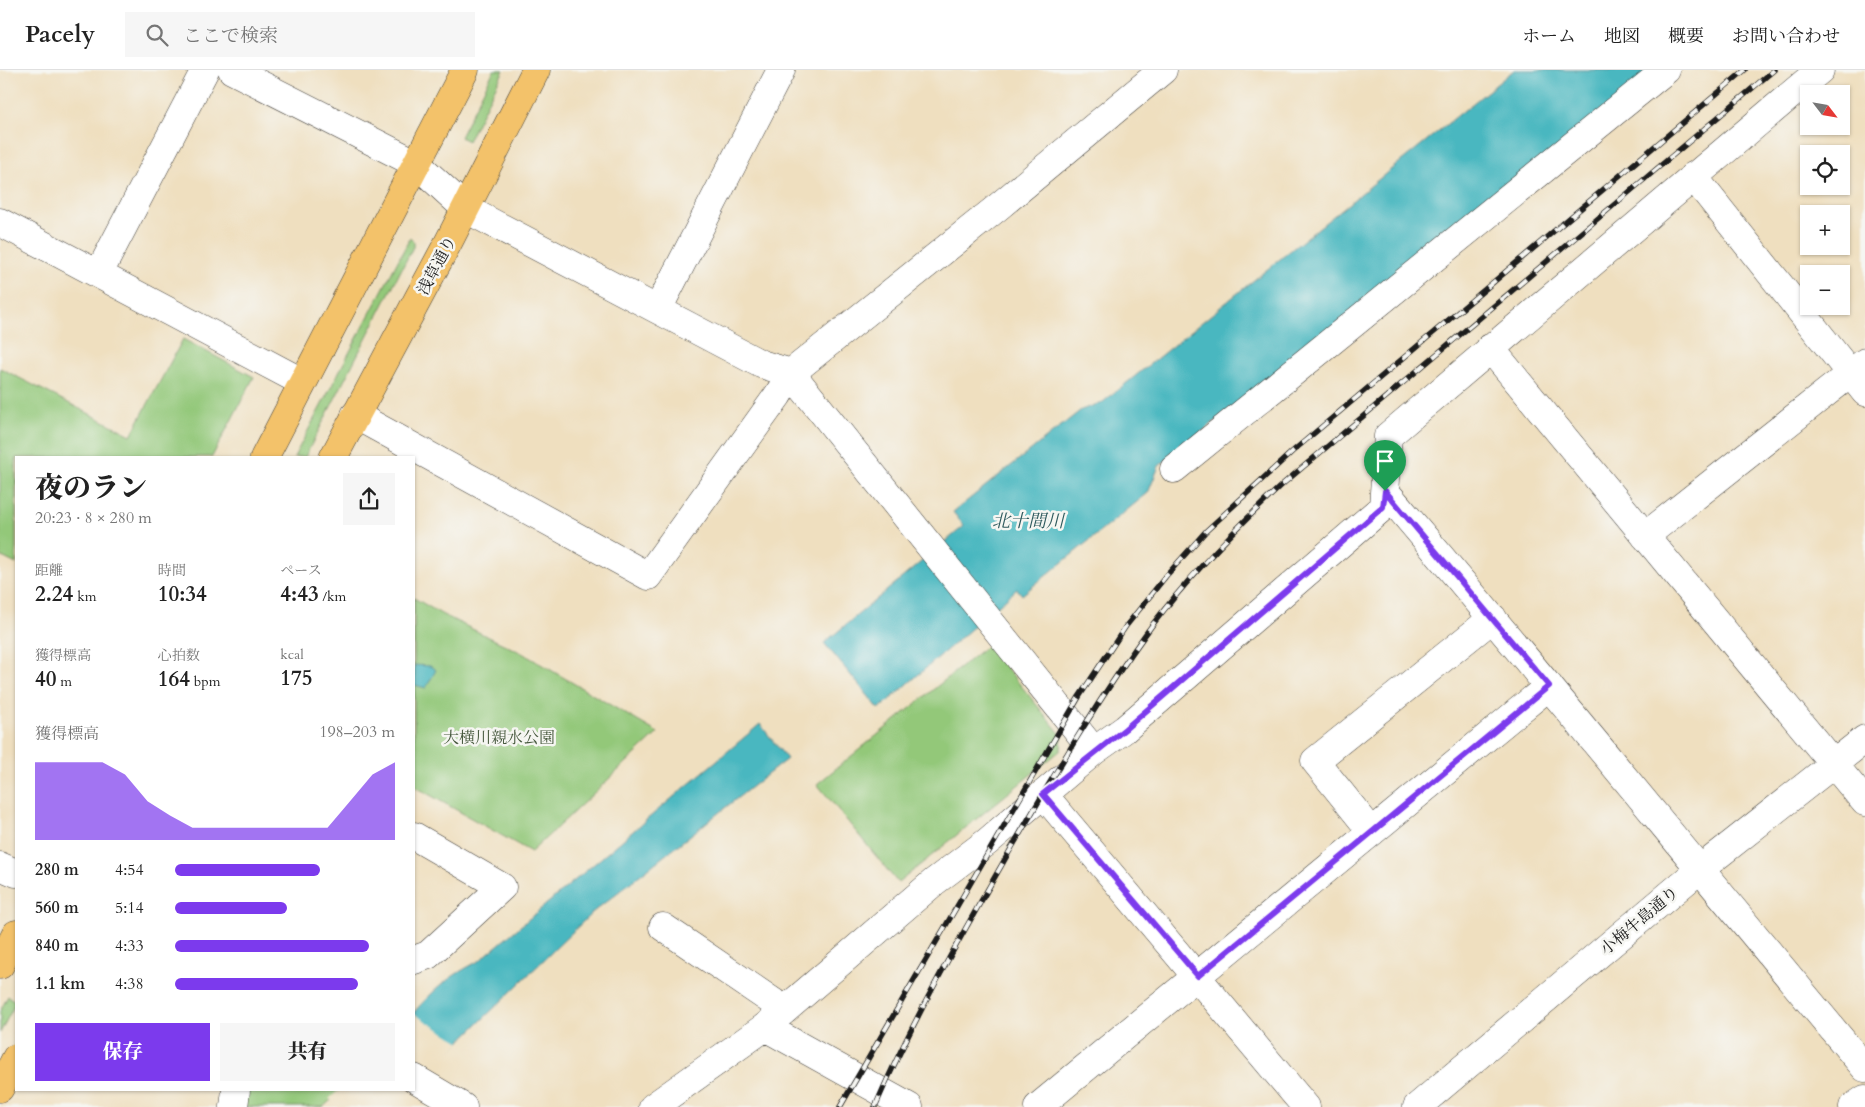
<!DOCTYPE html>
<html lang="ja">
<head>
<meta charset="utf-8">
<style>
	:root { --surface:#fff; --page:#f6f6f6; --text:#222; --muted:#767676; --line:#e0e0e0; --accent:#7c3aed }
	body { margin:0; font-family:Cardo,"Noto Serif JP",serif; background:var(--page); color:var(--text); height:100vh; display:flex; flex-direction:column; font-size:19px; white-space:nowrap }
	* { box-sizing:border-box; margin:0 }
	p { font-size:16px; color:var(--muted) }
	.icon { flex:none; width:28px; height:28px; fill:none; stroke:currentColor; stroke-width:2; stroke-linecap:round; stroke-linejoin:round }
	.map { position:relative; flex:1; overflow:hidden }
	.side { position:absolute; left:15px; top:386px; width:400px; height:635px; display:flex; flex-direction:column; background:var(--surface); border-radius:0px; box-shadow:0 1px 4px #0004 }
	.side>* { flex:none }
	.needle { width:32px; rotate:121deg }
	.controls { position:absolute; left:1800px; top:15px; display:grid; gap:10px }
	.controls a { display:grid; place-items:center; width:50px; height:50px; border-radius:0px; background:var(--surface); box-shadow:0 1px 4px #0004; font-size:25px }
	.pin { position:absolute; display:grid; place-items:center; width:42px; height:42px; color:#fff; margin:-51px -21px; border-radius:50% 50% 50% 0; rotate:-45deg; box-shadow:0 0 5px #0007 }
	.pin .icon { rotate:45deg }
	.round { display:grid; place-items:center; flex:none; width:52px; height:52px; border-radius:0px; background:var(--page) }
	.overview { display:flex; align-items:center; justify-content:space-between; height:85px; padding:0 20px }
	h1 { font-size:28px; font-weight:800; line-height:38px }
	.figures { display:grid; grid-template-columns:repeat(3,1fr); gap:8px; height:85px; padding:5px 20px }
	.figures div { display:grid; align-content:center }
	.figures b { font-size:21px; font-weight:800 }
	.figures small { font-size:14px; font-weight:400 }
	.figures p { font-size:14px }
	.chart { height:140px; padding:10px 20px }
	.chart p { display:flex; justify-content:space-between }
	.chart svg { width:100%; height:90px; margin-top:5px; fill:var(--accent); opacity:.7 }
	.action { display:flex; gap:10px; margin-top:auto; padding:10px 20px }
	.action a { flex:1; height:58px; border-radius:0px; background:var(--accent); color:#fff; font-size:20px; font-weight:800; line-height:58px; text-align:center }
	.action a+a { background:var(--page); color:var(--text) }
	ul { padding:0 20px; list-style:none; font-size:16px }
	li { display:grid; grid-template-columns:80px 60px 1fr; align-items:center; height:38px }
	li i { height:12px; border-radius:6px; background:var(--accent) }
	header { display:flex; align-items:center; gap:30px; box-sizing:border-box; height:70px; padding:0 25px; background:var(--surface); border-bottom:1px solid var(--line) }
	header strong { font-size:24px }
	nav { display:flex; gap:28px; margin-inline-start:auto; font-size:18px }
	.search { width:350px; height:45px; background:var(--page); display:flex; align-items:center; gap:12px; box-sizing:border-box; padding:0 18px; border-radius:0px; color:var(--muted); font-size:19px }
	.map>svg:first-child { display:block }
	.green { fill:#93c879; stroke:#58724a }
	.water { fill:#48b7c0; stroke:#326a6e }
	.pier { fill:#efdfbf }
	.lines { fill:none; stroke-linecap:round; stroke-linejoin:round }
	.minor-casing { stroke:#3c3934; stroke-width:29 }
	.major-casing { stroke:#3c3934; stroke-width:29 }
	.minor { stroke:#fff; stroke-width:28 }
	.major { stroke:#f3c26a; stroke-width:28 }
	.rail-casing { stroke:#1c1c1c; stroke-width:5.5 }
	.rail { stroke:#f6f6f2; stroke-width:4; stroke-dasharray:11; stroke-linecap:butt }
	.route-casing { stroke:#fff; stroke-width:10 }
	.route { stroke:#7c3aed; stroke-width:6 }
	.labels { text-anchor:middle; stroke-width:5; stroke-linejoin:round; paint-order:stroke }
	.street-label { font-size:16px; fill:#1c1c1c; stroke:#f6f6f2 }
	.park-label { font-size:16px; fill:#46583d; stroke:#f6f6f2 }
	.water-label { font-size:18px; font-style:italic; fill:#2e5a5e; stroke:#f6f6f2 }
</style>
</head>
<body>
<header>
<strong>Pacely</strong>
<div class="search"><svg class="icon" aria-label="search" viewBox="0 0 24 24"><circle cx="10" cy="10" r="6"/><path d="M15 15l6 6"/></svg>ここで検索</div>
<nav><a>ホーム</a><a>地図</a><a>概要</a><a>お問い合わせ</a></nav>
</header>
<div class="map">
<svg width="1865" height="1037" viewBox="0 0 1865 1037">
	<rect width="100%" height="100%" fill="#f6f6f2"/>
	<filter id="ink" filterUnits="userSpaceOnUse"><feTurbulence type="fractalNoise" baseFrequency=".02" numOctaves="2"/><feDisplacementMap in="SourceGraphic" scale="10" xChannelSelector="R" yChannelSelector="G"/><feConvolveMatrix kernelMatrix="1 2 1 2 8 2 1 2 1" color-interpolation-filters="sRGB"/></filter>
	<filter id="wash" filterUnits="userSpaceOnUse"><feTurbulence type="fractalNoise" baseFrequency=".0096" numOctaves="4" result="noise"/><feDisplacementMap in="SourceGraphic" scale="20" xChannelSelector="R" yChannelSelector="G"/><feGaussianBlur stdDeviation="1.12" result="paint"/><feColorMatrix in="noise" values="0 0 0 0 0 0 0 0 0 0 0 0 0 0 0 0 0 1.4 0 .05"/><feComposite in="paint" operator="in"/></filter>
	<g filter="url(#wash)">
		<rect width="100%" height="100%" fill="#efdfbf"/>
		<path class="green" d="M 494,0 L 504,0 L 468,71 L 460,67 Z
			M 410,168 L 414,172 L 414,175 L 305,387 L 294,387 Z
			M 183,269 L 254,307 L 212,387 L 16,388 L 16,494 L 0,486 L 0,298 L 131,365 Z
			M 414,528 L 443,545 L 522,583 L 658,663 L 531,782 L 414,716 Z
			M 988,575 L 1062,666 L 1061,680 L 898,813 L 817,714 Z
			M 8,926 L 16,932 L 0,963 L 0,941 Z
			M 243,1020 L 343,1020 L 323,1037 L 243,1037 Z"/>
		<path class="water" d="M 1514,0 L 1658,0 L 1159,396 L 1148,423 L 1022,525 L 1017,519 L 879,639 L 824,573 L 964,456 L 953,442 L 1081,340 L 1103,332 Z
			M 414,595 L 430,596 L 436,600 L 426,618 L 414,615 Z
			M 760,654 L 787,689 L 593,842 L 414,1016 L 414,942 C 437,917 448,907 479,891 Z"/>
		<path class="pier" d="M 414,944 L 460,972 L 414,1018 Z
			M 339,1020 L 412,1020 L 396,1037 L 343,1037 L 329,1029 Z"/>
	</g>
	<g filter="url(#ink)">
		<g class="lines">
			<defs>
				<path id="minor" d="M 232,0 L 417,94 L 466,139 L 761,294 L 791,303 L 998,137 L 1163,0
					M 1693,106 L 1865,322
					M 0,152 L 302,312
					M 99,203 L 205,0
					M 658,239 L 781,0
					M 1490,278 L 1865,732
					M 355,345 L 648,506 L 778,325 L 791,303 L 1094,681
					M 1174,399 L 1666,0
					M 1385,421 C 1547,611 1704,806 1865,998
					M 1645,466 L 1865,292
					M 1043,724 L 1306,1037
					M 1372,762 L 1315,691 L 1493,548
					M 414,766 L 502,817 L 428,885 L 414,890
					M 0,796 L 16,803
					M 663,857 L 785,940
					M 765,957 L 909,1037
					M 414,1008 L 463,1037
					M 234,1037 L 236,1020
					M 653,1037 L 765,957 L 934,812 L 987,772 L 1094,681 L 1125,659 L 1383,437 L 1388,366 L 1820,0
					M 1038,1037 L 1549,616
					M 1417,1037 L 1699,800 L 1865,669
					M 1853,1037 L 1865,1029"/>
				<path id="major" d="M 264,388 L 465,0
					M 333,388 L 449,171 L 536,0
					M 0,895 L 16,864
					M 0,1018 L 16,988"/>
			</defs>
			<use href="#minor" class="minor-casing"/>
			<use href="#major" class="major-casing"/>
			<use href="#minor" class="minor"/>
			<use href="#major" class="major"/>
			<defs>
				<path id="rail" d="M 840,1037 L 1079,627 L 1126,556 L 1166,506 L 1206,461 L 1293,381 L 1745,0
					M 875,1037 C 913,949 961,866 1008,784 C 1054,705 1099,627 1153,554 C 1192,503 1237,457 1284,413 L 1774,0"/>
			</defs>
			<use href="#rail" class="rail-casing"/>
			<use href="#rail" class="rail"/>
		</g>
	</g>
	<g class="lines" filter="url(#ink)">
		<defs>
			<path id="route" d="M 1385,421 L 1549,616 L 1198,906 L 1043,724 L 1125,659 L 1383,437 Z"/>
		</defs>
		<use href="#route" class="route-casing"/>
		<use href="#route" class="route"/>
	</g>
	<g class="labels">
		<g class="street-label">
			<text transform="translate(436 195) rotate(-62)" y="6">浅草通り</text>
			<text transform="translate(1639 850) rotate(-40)" y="6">小梅牛島通り</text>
		</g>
		<g class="park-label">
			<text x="499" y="673">大横川親水公園</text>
		</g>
		<g class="water-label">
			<text x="1028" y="457">北十間川</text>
		</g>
	</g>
</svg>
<div class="controls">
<a><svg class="needle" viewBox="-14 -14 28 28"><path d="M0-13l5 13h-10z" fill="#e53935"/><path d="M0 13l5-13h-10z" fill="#767676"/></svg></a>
<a><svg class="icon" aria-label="locate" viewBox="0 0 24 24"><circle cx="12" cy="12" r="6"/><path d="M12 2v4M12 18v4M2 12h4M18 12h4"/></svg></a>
<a>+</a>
<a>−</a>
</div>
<div class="pin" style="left:1385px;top:421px;background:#1e9e55"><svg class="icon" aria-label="arrive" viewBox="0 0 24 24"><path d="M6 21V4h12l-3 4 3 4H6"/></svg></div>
<section class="side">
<div class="overview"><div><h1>夜のラン</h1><p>20:23 · 8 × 280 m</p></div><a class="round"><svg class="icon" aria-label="share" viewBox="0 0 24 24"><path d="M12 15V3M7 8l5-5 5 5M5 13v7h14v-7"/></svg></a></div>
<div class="figures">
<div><p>距離</p><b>2.24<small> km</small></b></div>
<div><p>時間</p><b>10:34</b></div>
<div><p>ペース</p><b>4:43<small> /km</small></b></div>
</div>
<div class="figures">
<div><p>獲得標高</p><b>40<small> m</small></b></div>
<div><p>心拍数</p><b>164<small> bpm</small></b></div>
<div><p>kcal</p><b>175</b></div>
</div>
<div class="chart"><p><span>獲得標高</span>198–203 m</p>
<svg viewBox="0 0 160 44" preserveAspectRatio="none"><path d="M0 44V6L10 6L20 6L30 6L40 12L50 25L60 32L70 38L80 38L90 38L100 38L110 38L120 38L130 38L140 25L150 12L160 6V44z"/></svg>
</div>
<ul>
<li><b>280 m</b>4:54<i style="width:66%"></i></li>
<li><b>560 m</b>5:14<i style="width:51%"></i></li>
<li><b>840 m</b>4:33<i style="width:88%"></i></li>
<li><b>1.1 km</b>4:38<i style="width:83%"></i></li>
</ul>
<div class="action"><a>保存</a><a>共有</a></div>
</section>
</div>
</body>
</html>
